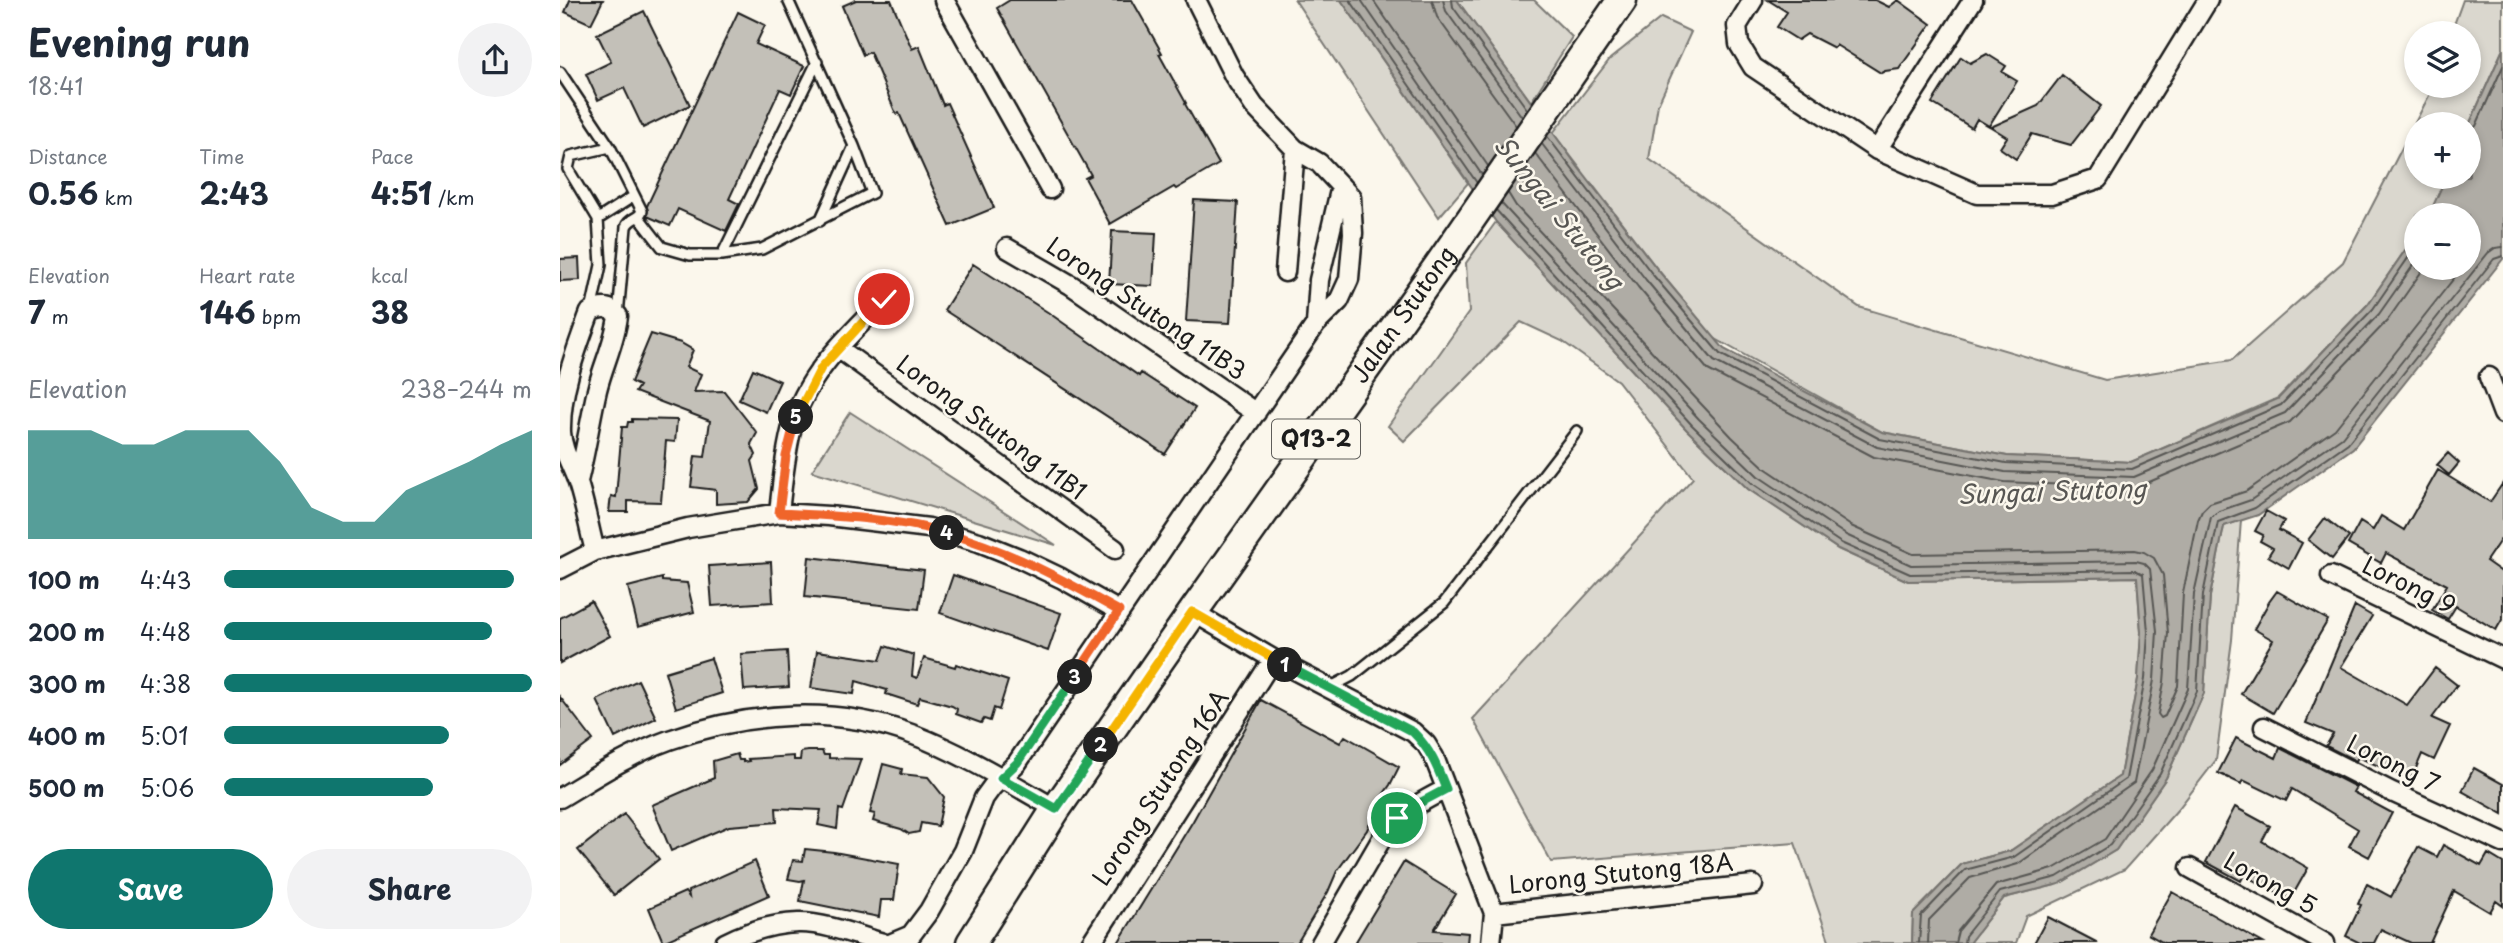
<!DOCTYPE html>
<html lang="en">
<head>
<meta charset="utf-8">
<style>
	:root { --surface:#fff; --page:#f2f2f3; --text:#1f2937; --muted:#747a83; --accent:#0f766e }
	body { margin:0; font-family:"Playpen Sans",sans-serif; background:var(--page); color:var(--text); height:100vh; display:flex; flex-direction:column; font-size:26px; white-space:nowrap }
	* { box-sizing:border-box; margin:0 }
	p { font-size:23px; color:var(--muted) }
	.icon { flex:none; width:38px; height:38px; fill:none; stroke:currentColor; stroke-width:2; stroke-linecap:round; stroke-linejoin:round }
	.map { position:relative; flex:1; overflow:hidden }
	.panel { display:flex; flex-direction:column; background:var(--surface); width:560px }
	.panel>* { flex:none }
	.controls { position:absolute; left:1844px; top:21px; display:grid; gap:14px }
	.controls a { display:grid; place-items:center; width:77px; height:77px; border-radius:50%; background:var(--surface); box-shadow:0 4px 10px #0003; font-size:35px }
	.pin { position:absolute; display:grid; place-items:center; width:60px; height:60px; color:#fff; margin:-30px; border:4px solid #fff; border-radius:50%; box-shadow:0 2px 7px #0007 }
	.km { position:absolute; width:35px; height:35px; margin:-18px; border-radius:50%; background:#222; color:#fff; font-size:19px; line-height:35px; text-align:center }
	.round { display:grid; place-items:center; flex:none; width:74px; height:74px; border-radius:37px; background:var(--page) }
	.headline { display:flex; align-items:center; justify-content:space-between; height:119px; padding:0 28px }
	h1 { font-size:38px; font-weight:700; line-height:52px }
	.figures { display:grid; grid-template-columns:repeat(3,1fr); gap:10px; height:119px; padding:7px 28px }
	.figures div { display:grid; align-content:center }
	.figures b { font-size:30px; font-weight:700 }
	.figures small { font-size:19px; font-weight:400 }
	.figures p { font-size:19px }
	.chart { height:196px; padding:14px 28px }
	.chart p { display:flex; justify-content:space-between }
	.chart svg { width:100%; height:126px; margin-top:7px; fill:var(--accent); opacity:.7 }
	.button { display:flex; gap:14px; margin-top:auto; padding:14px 28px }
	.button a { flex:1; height:80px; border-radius:42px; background:var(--accent); color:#fff; font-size:28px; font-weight:700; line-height:80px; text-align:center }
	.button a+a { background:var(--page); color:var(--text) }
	ul { padding:0 28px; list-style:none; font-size:23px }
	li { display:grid; grid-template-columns:112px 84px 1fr; align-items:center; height:52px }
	li i { height:18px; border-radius:9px; background:var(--accent) }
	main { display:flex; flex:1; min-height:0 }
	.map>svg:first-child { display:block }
	.green { fill:#dad7ce; stroke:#7b7a75; stroke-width:2 }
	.water { fill:#afaca5; stroke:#74726e; stroke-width:2 }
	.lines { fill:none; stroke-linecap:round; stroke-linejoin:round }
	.shore { stroke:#575653; stroke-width:2 }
	.building { fill:#c3c0b8; stroke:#1c1c1c; stroke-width:2 }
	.lane-casing { stroke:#1c1c1c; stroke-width:14 }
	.street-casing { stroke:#1c1c1c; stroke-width:23 }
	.primary-casing { stroke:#1c1c1c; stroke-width:33 }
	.lane { stroke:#fbf7ec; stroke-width:9 }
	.street { stroke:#fbf7ec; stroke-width:18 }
	.primary { stroke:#fbf7ec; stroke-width:28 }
	.split-1-casing { stroke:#fff; stroke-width:14 }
	.split-2-casing { stroke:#fff; stroke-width:14 }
	.split-3-casing { stroke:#fff; stroke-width:14 }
	.split-4-casing { stroke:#fff; stroke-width:14 }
	.split-5-casing { stroke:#fff; stroke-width:14 }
	.split-6-casing { stroke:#fff; stroke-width:14 }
	.split-1 { stroke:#22a559; stroke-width:9 }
	.split-2 { stroke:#f5b400; stroke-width:9 }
	.split-3 { stroke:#22a559; stroke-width:9 }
	.split-4 { stroke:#f0652b; stroke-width:9 }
	.split-5 { stroke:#f0652b; stroke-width:9 }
	.split-6 { stroke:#f5b400; stroke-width:9 }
	.labels { text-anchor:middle; stroke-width:5; stroke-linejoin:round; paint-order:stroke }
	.shield { fill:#fbf7ec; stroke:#5f5e5a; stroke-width:2 }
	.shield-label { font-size:23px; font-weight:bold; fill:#1c1c1c }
	.street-label { font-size:24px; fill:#1c1c1c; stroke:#fbf7ec }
	.water-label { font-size:26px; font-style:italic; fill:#575653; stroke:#fbf7ec }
</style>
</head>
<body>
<main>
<section class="panel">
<div class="headline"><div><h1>Evening run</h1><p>18:41</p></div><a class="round"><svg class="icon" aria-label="share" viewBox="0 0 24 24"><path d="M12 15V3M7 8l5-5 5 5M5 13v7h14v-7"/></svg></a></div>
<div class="figures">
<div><p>Distance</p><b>0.56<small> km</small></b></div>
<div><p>Time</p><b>2:43</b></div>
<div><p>Pace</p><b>4:51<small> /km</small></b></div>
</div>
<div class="figures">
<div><p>Elevation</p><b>7<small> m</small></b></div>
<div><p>Heart rate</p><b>146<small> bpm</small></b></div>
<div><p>kcal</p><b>38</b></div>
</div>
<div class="chart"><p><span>Elevation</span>238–244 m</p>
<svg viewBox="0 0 160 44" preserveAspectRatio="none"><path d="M0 44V6L10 6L20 6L30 11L40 11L50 6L60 6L70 6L80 17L90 33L100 38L110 38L120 27L130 22L140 17L150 11L160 6V44z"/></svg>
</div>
<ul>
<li><b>100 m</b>4:43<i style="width:94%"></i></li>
<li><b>200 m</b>4:48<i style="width:87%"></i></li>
<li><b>300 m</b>4:38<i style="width:100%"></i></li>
<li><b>400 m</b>5:01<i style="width:73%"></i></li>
<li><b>500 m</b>5:06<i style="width:68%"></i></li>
</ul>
<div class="button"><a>Save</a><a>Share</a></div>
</section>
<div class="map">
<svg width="1943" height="943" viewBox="0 0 1943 943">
	<rect width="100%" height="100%" fill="#fbf7ec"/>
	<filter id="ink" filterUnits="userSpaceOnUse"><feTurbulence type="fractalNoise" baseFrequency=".0143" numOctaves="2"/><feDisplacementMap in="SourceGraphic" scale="14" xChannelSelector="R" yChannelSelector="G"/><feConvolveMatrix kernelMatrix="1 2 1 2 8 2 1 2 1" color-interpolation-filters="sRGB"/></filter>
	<g filter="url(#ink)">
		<path class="green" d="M 735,0 L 781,0 L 908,183 L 879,217 Z
			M 897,0 L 974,0 L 1012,37 L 971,102 Z
			M 1903,0 L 1943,0 L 1943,49 L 1909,125 L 1857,124 L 1857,177 L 1886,177 L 1871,213 L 1869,215 L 1857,215 L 1857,233 L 1808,304 L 1718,398 L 1571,462 L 1447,456 L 1322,432 L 1154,338 L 1098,270 L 993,133 L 1050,59 L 1101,18 L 1131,32 L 1098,104 L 1089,159 L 1299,307 L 1545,380 L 1672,360 L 1783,262 L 1874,86 L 1909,86 L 1909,33 L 1891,33 Z
			M 936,222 L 1127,430 L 1188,489 L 1278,549 L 1348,581 L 1577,577 L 1581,632 L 1578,679 L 1560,776 L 1450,851 L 1402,864 L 1353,914 L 1352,943 L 1270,943 L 1235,843 L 991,862 L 913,719 L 1133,478 L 1058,381 L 1002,341 L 961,322 L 844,441 L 828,426 L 909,312 L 906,263 Z
			M 290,412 L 496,545 L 252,471 Z
			M 1681,520 L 1672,640 L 1656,760 L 1619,808 L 1565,869 L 1466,916 L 1456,943 L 1409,943 L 1444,898 L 1499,884 L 1556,850 L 1606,778 L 1644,693 L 1650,596 L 1664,526 Z"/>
		<path class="water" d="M 781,0 L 897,0 L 1018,167 L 1098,270 L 1164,349 L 1322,432 L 1447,456 L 1571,462 L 1718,399 L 1808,304 L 1857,233 L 1857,268 L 1909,268 L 1909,215 L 1869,215 L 1886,177 L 1909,177 L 1909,125 L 1943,49 L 1943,259 L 1793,448 L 1698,515 L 1664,526 L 1650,596 L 1644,693 L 1606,778 L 1556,850 L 1499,884 L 1444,898 L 1409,943 L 1352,943 L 1353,914 L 1402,864 L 1450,851 L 1560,776 L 1578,679 L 1581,632 L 1577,577 L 1348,581 L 1278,549 L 1188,489 L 1127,430 L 936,222 Z"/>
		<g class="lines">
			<path class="shore" d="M 790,0 L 917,183
				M 801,0 L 922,175
				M 813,0 L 928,166
				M 872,0 L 877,17 L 956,126
				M 883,0 L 886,11 L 962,117
				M 892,0 L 893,7 L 967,109
				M 1909,131 L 1916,126 L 1943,66
				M 987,136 L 1093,275 L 1160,354 L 1320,439 L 1446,463 L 1572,469 L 1721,405 L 1813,309 L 1857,245
				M 982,144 L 1086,280 L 1154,361 L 1317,447 L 1445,472 L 1574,477 L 1725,413 L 1819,314 L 1857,260
				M 975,153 L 1078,287 L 1148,370 L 1314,457 L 1444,482 L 1575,488 L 1730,422 L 1827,321 L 1864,268
				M 948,193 L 956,206 L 1172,437 L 1205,468 L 1291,526 L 1353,554 L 1575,550 L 1584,552 L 1594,558 L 1603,575 L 1608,633 L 1604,682 L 1598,714 L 1601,718 L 1605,716 L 1618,686 L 1623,593 L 1638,520 L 1642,511 L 1650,503 L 1687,491 L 1775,429 L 1902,268
				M 941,203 L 1139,419 L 1198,476 L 1286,535 L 1351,565 L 1576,561 L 1584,563 L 1590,569 L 1597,631 L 1594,680 L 1574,783 L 1458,864 L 1410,878 L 1369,920 L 1368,943
				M 936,210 L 1132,425 L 1192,483 L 1281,543 L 1350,574 L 1575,570 L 1583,574 L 1588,632 L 1585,679 L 1566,779 L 1454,857 L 1405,870 L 1361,916 L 1359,943
				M 1395,943 L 1398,931 L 1436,885 L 1493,869 L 1545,839 L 1592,770 L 1628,689 L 1634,594 L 1651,517 L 1659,511 L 1691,500 L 1782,437 L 1928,253 L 1935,248 L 1943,247
				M 1404,943 L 1405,936 L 1440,892 L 1497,877 L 1550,845 L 1600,774 L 1637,691 L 1643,595 L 1658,522 L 1695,508 L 1788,443 L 1934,259 L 1943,256"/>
		</g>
		<path class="building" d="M 10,0 L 43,0 L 31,24 L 5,12 Z
			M 296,0 L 331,0 L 352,49 L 359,46 L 383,105 L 387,103 L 434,208 L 390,226 L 339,113 L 336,114 L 310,52 L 303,55 L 282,6 Z
			M 450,0 L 572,0 L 602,53 L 599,54 L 626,103 L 625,104 L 659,164 L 616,189 L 614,187 L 550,224 L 525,178 L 531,175 L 437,8 Z
			M 1208,0 L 1315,0 L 1329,7 L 1338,0 L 1371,24 L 1339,69 L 1325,71 L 1321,73 L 1276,45 L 1274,48 L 1247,34 L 1238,40 L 1217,27 L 1227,12 Z
			M 84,11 L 130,105 L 83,128 L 64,88 L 38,100 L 26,74 L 51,62 L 37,34 Z
			M 178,12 L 205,25 L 196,44 L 244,66 L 231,94 L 220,89 L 169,199 L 179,204 L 166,231 L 118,209 L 110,226 L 87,216 L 87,206 Z
			M 1427,54 L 1446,66 L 1442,72 L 1457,81 L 1429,126 L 1417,119 L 1412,128 L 1372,103 L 1401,57 L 1410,63 Z
			M 1502,75 L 1541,106 L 1511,145 L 1472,134 L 1456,159 L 1440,148 L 1447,137 L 1431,127 L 1478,106 Z
			M 634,200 L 678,202 L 670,323 L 626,321 Z
			M 552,231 L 596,233 L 593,286 L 549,284 Z
			M 19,258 L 20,280 L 0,281 L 0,259 Z
			M 413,264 L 489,313 L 579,376 L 581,373 L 635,408 L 605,454 L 384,310 Z
			M 91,334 L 121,343 L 133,350 L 126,367 L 141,374 L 134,392 L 164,391 L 197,433 L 191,444 L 196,455 L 192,461 L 199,489 L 188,502 L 156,504 L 156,490 L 131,487 L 135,456 L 145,457 L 150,421 L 75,392 L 79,386 L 71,382 Z
			M 193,369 L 220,381 L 206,412 L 179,400 Z
			M 72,419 L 117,420 L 115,442 L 106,441 L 101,502 L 68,501 L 68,512 L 49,512 L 51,496 L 56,497 L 62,427 L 67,427 L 68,422 L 72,422 Z
			M 1888,453 L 1899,463 L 1889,475 L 1877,465 Z
			M 1878,470 L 1930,502 L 1943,483 L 1943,536 L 1926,561 L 1943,573 L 1943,618 L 1936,630 L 1896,606 L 1888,619 L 1872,610 L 1887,585 L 1826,553 L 1821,563 L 1788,544 L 1800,522 L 1813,530 L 1821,516 L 1844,530 Z
			M 1706,511 L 1724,521 L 1719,530 L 1742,543 L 1729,568 L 1708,556 L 1713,548 L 1700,541 L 1703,535 L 1695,531 Z
			M 1765,518 L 1789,537 L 1772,559 L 1748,540 Z
			M 249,557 L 364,570 L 359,609 L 245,597 Z
			M 211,562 L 213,602 L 152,606 L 149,566 Z
			M 393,575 L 501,613 L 488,651 L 380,613 Z
			M 102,578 L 102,581 L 127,583 L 134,612 L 78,627 L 68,587 Z
			M 1717,591 L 1768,620 L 1713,713 L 1681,694 L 1713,640 L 1694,629 L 1709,602 Z
			M 31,601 L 50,636 L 0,663 L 0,618 Z
			M 1795,606 L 1812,616 L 1781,667 L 1847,705 L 1875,668 L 1897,685 L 1872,718 L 1890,726 L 1874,760 L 1862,754 L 1851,780 L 1798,757 L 1796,761 L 1766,746 L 1773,734 L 1746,723 Z
			M 325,646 L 354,655 L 352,676 L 357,678 L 364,658 L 395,667 L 396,664 L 448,681 L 439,710 L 434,708 L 430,721 L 424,719 L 421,723 L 396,714 L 397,709 L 392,706 L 360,697 L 357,704 L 326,694 L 327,690 L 296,681 L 294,694 L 251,688 L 257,651 L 320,660 Z
			M 227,651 L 229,687 L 184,690 L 181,654 Z
			M 151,658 L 162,693 L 116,708 L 105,672 Z
			M 78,680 L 96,718 L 55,738 L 37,700 Z
			M 0,697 L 33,740 L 0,765 Z
			M 701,700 L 780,743 L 785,736 L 839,767 L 830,785 L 818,802 L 807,830 L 777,871 L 768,892 L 737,943 L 558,943 L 633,821 Z
			M 1676,738 L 1716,758 L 1720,748 L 1796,787 L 1793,792 L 1832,813 L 1809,857 L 1789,846 L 1798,829 L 1732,789 L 1726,801 L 1683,780 L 1681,784 L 1658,773 Z
			M 248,751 L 262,751 L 264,755 L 269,755 L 269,758 L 301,759 L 283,810 L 279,809 L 277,829 L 258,825 L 261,810 L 216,808 L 217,822 L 169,826 L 111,851 L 92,805 L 154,778 L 153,761 L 177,754 L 179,760 L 183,760 L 183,762 L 189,761 L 188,759 L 234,756 L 234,760 L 240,760 L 241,752 Z
			M 323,764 L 342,769 L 341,774 L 368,777 L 384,797 L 378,826 L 361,823 L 359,832 L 349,834 L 341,829 L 313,821 L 315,814 L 310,813 Z
			M 1914,768 L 1943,784 L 1943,814 L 1902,791 Z
			M 1675,807 L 1710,826 L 1702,841 L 1748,868 L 1730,900 L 1684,875 L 1681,881 L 1646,862 Z
			M 64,814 L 99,859 L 54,895 L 18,850 Z
			M 1883,845 L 1921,866 L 1928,854 L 1943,863 L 1943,906 L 1936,901 L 1930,912 L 1894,891 L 1870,943 L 1851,943 L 1821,929 L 1814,943 L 1800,943 L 1786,936 L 1801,905 L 1798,904 L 1807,884 L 1831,897 L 1858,847 L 1877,857 Z
			M 245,849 L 274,852 L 339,864 L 334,900 L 321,900 L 319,917 L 240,901 L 244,880 L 240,881 L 228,879 L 233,860 L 243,861 Z
			M 195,861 L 209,895 L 103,942 L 89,908 L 125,892 L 129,897 L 128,891 Z
			M 844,862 L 896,894 L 874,930 L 908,933 L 907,943 L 795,943 Z
			M 1612,892 L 1667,923 L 1703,943 L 1604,943 L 1588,934 Z
			M 1488,917 L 1538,943 L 1474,943 Z"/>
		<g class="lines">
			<defs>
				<path id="lane" d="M 0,72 L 50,147 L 82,211 C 79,219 69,218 66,227 L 58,315
					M 78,216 L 102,247 L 130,255 L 162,255 L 202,249 L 312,193 L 294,146 L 228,0
					M 38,219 L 74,196
					M 260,221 L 294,146
					M 162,255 L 257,62
					M 31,311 L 41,265 L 38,219 L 8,169 L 11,156 L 50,147
					M 769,688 L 792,676 L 884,603 L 1017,431"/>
				<path id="street" d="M 384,0 L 490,189
					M 1193,0 L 1177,26 L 1179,44 L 1193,67 L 1317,150 L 1417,194 L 1492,194 L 1538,179 L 1648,0
					M 1317,150 L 1413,0
					M 447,248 L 511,285 L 696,413
					M 725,272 L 735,149
					M 756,324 L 759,280 L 781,186
					M 278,348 L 555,549
					M 1929,377 L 1943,414
					M 18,481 C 26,450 30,420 37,390 C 43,365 55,342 58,316 C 50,306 42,306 30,312 C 16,350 0,391 1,432 C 2,451 12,465 18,483 C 25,505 29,528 35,551
					M 219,513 C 222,484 225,455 232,427 C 245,376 288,336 324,300
					M 0,569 L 35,551 L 128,528 L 219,513 L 269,516 L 369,528 L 419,542 L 459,558 L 501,578 L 559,611
					M 1771,576 L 1943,659
					M 633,612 L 713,659 L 853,732 L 866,744 L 874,757 L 934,913 L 931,943
					M 1704,727 L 1832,792 L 1943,843
					M 0,798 C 35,777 70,754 109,740 C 188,712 275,705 354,735 C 404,754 450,783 496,809
					M 1630,868 L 1765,943
					M 934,913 L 1193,885
					M 165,943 C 187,932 213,924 238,923 C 263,922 299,936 323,943
					M 332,943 L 351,935 L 369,911 L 403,851 L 424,798 L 432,787 L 457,763 L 756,324 L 779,301 L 789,279 L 793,233 L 791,197 L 759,163 L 735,149 L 694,106 L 674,76 L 636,0
					M 531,943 L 713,659
					M 761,943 L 825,833 C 842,812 862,801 886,789"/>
				<g id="primary">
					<path id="s1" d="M 411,943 L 496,809 L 633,612 L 879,265 L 1062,0"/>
				</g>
			</defs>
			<use href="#lane" class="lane-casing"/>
			<use href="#street" class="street-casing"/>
			<use href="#primary" class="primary-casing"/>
			<use href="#lane" class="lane"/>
			<use href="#street" class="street"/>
			<use href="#primary" class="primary"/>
		</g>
	</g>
	<g class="lines" filter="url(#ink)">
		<defs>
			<path id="split-1" d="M 725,665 L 853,732 C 870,749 877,766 886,789 L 854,806 L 837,818"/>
			<path id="split-2" d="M 541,745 L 632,612 L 725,665"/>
			<path id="split-3" d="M 515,677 L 457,763 L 441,778 L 496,809 L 541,745"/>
			<path id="split-4" d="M 387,533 C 451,551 502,579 559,611 L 515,677"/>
			<path id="split-5" d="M 236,417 L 226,456 L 219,513 C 274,516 334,518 387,533"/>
			<path id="split-6" d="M 236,417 L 261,368 L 324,299"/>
		</defs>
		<use href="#split-1" class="split-1-casing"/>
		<use href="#split-2" class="split-2-casing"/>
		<use href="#split-3" class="split-3-casing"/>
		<use href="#split-4" class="split-4-casing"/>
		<use href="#split-5" class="split-5-casing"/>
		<use href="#split-6" class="split-6-casing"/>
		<use href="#split-1" class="split-1"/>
		<use href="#split-2" class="split-2"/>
		<use href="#split-3" class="split-3"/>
		<use href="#split-4" class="split-4"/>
		<use href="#split-5" class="split-5"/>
		<use href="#split-6" class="split-6"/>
	</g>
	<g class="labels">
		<rect class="shield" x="712" y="419.5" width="88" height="39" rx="5"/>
		<g class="shield-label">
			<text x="756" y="447">Q13-2</text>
		</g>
		<g class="street-label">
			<text transform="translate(586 309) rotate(34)" y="8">Lorong Stutong 11B3</text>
			<text dy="8" stroke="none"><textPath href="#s1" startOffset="763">Jalan Stutong</textPath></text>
			<text transform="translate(431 428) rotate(36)" y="8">Lorong Stutong 11B1</text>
			<text transform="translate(1849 586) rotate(26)" y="8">Lorong 9</text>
			<text transform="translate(1833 764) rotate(26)" y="8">Lorong 7</text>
			<text transform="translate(601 788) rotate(-57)" y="8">Lorong Stutong 16A</text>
			<text transform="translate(1061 874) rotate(-6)" y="8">Lorong Stutong 18A</text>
			<text transform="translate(1710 884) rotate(29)" y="8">Lorong 5</text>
		</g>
		<g class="water-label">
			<text transform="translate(999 213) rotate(51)" y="9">Sungai Stutong</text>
			<text transform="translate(1492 492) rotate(-2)" y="9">Sungai Stutong</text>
		</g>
	</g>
</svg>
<div class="controls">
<a><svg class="icon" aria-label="layers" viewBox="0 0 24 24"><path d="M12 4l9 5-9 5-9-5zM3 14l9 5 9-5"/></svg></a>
<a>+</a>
<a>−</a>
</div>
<div class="pin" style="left:837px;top:818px;background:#1e9e55"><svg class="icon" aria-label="arrive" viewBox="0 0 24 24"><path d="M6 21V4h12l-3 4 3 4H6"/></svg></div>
<div class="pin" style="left:324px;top:299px;background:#d93025"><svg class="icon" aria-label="check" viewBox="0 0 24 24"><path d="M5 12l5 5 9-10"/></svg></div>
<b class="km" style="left:725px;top:665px">1</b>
<b class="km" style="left:541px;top:745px">2</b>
<b class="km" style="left:515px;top:677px">3</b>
<b class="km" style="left:387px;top:533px">4</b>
<b class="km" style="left:236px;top:417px">5</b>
</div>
</main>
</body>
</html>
